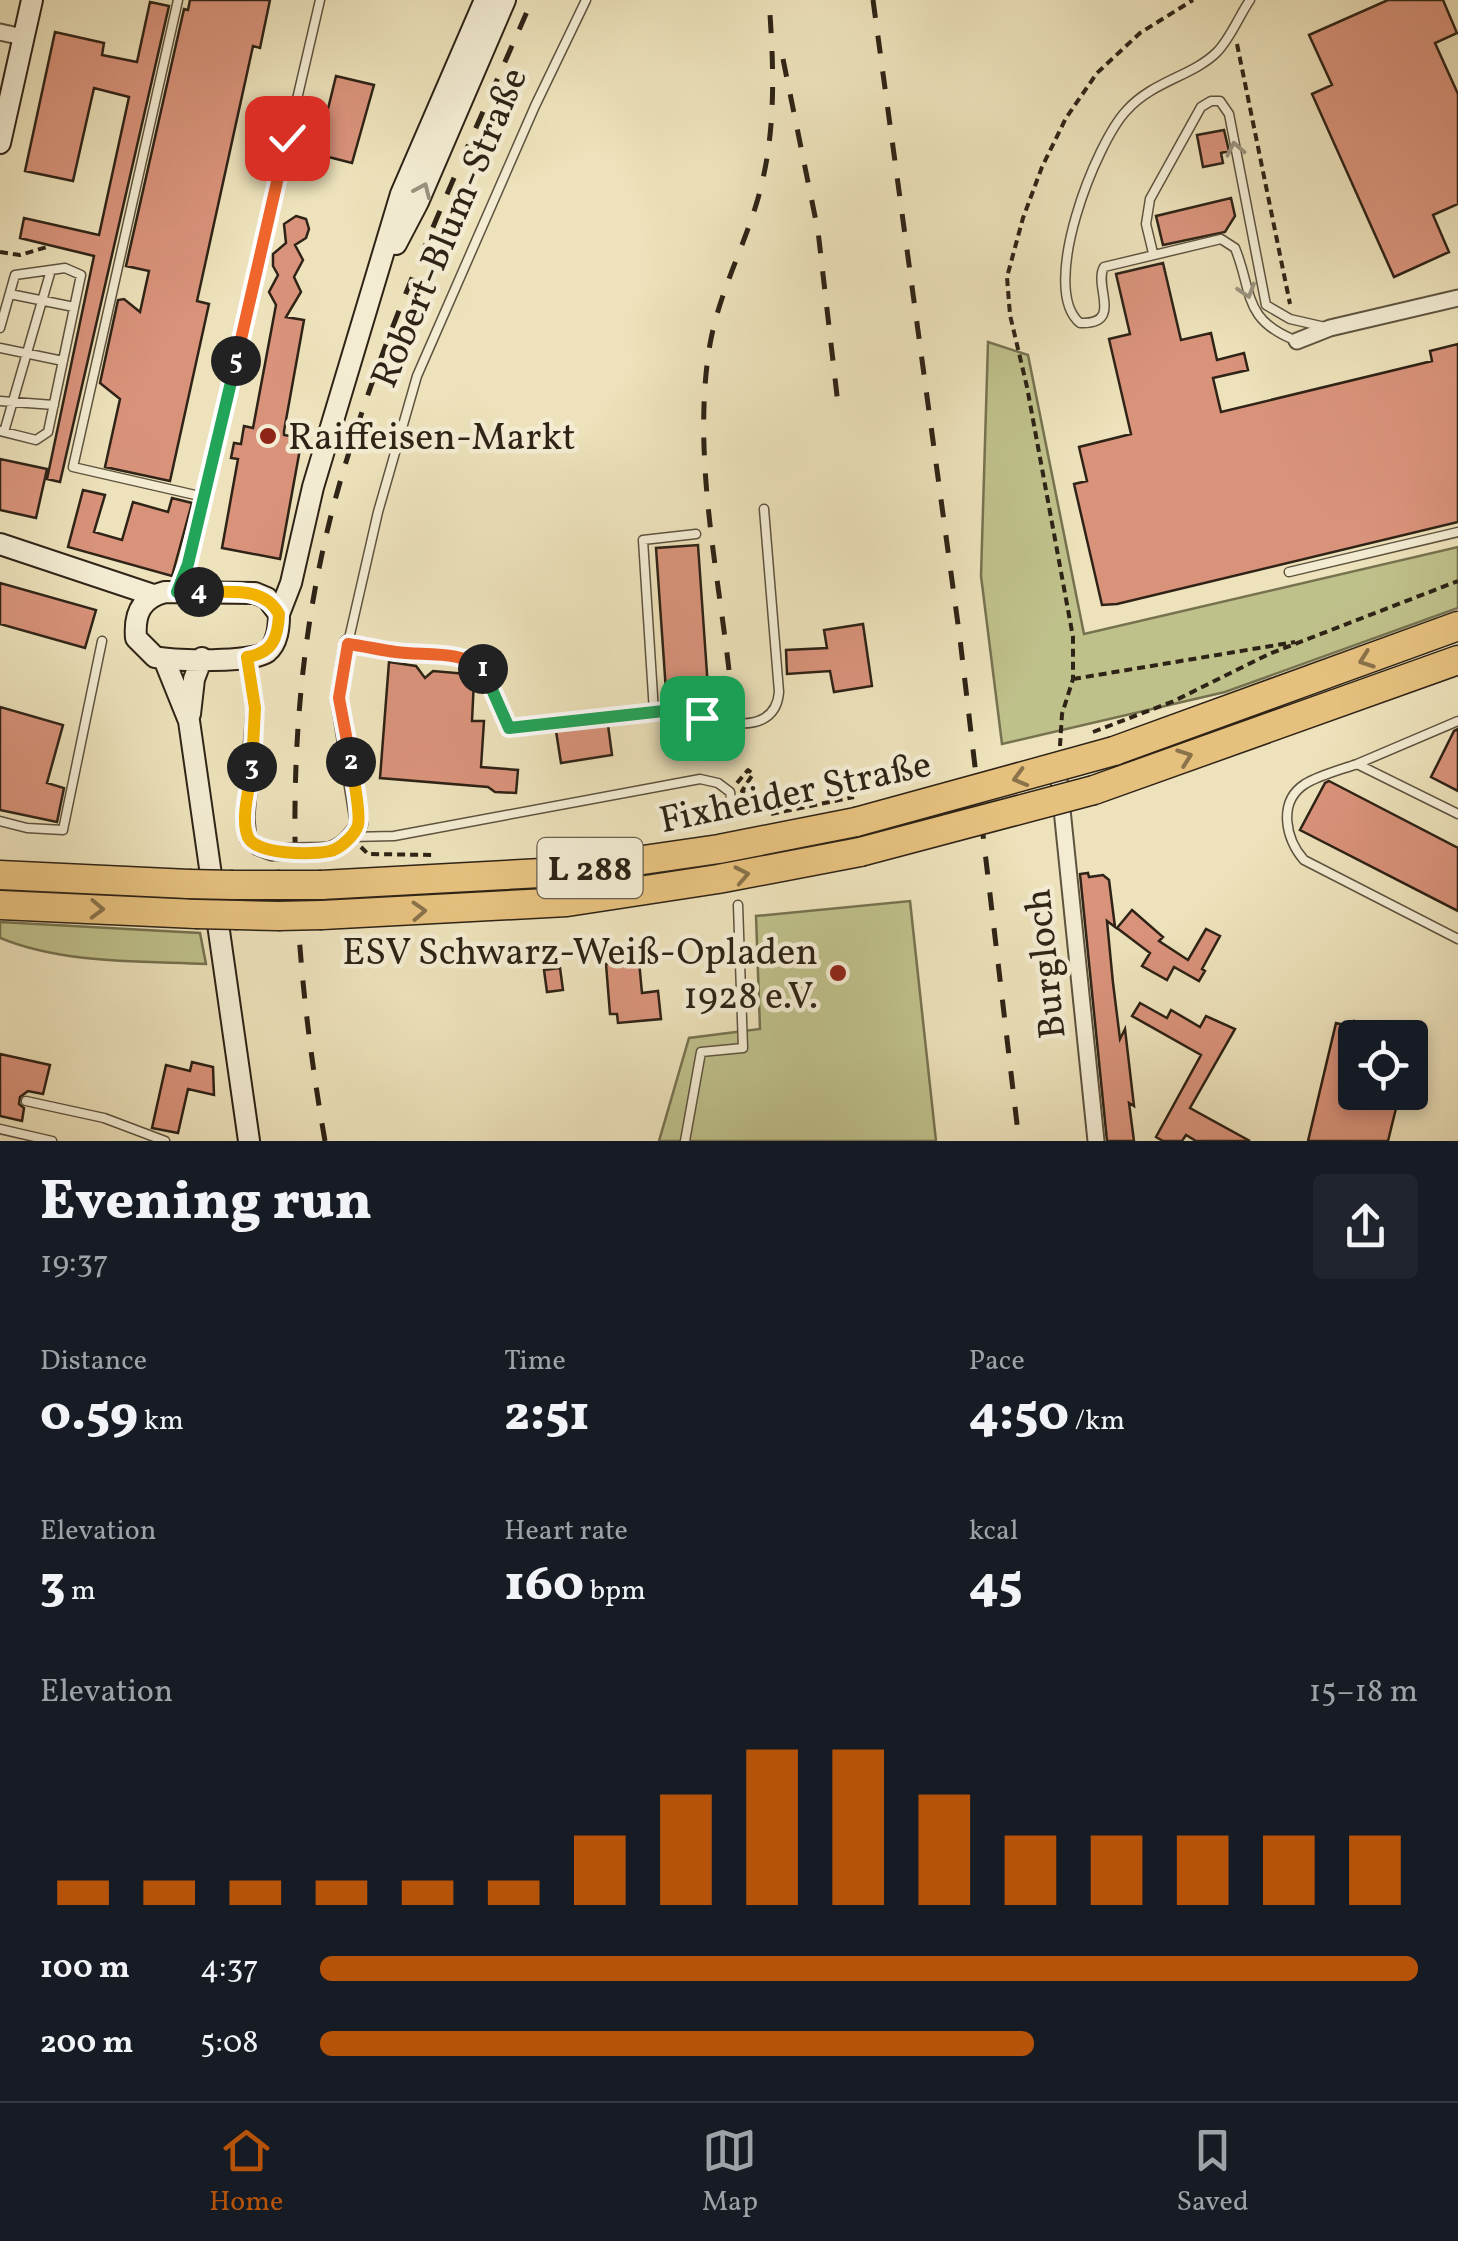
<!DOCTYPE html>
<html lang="en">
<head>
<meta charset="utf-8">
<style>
	:root { --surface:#171b24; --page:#20242c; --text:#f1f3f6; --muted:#9ea1a6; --line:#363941; --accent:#b45309 }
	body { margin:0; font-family:Vollkorn,serif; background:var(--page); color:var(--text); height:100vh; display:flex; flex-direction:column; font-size:38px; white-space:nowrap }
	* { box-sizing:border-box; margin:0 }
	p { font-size:32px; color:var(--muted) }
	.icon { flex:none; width:55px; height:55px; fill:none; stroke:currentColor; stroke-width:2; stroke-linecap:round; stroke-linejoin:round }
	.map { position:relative; height:1141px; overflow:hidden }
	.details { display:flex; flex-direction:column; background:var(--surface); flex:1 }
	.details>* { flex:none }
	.tools { position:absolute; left:1338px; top:1020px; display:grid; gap:20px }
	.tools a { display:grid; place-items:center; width:90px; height:90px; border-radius:10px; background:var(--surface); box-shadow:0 5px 15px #0003; font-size:50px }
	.pin { position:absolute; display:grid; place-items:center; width:85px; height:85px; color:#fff; margin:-42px; border-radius:20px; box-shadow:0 5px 15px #0006 }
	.km { position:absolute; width:50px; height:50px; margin:-25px; border-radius:50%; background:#222; color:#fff; font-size:28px; line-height:50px; text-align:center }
	.round { display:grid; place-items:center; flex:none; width:105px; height:105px; border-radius:10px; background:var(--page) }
	.headline { display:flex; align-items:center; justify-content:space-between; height:170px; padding:0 40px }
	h1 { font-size:55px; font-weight:800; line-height:75px }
	.metrics { display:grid; grid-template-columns:repeat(3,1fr); gap:15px; height:170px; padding:10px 40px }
	.metrics div { display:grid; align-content:center }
	.metrics b { font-size:50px; font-weight:800 }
	.metrics small { font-size:28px; font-weight:400 }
	.metrics p { font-size:28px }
	.chart { height:280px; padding:20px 40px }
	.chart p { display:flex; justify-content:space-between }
	.chart svg { width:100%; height:180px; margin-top:10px; stroke:var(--accent); stroke-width:6 }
	ul { padding:0 40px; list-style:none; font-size:32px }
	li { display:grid; grid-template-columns:160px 120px 1fr; align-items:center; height:75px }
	li i { height:25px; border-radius:12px; background:var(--accent) }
	.menu { display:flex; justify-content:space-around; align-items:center; height:140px; border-top:2px solid var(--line); background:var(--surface); font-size:28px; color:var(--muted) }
	.menu a { display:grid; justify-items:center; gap:5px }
	.menu .on { color:var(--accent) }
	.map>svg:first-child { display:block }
	.green { fill:#bfc18b; stroke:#767250; stroke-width:2.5 }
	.building { fill:#d9937b; stroke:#2e2316; stroke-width:2.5 }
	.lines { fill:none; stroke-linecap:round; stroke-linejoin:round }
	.lane-casing { stroke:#5e533f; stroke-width:11 }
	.street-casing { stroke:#5e533f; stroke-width:19 }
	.secondary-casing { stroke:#2e2316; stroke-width:24 }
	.highway-casing { stroke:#2e2316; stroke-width:31 }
	.path { stroke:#2e2316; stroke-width:4; stroke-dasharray:8 5; stroke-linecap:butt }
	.lane { stroke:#f3ecd3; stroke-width:8 }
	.street { stroke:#f3ecd3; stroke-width:15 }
	.secondary { stroke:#f3ecd3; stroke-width:20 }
	.highway { stroke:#e6c17e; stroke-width:28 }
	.rail { stroke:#2e2316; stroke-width:5; stroke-dasharray:18 18; stroke-linecap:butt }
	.street-bridge-casing { stroke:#5e533f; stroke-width:19; stroke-linecap:butt }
	.highway-bridge-casing { stroke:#2e2316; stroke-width:31; stroke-linecap:butt }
	.street-bridge { stroke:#f3ecd3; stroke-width:15 }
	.highway-bridge { stroke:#e6c17e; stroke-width:28 }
	.oneway { stroke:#9a927e }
	.oneway2 { stroke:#8a724a }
	.split-1-casing { stroke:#fff; stroke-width:20 }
	.split-2-casing { stroke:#fff; stroke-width:20 }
	.split-3-casing { stroke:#fff; stroke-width:20 }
	.split-4-casing { stroke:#fff; stroke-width:20 }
	.split-5-casing { stroke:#fff; stroke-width:20 }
	.split-6-casing { stroke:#fff; stroke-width:20 }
	.split-1 { stroke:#22a559; stroke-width:12 }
	.split-2 { stroke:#f0652b; stroke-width:12 }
	.split-3 { stroke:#f5b400; stroke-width:12 }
	.split-4 { stroke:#f5b400; stroke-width:12 }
	.split-5 { stroke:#22a559; stroke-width:12 }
	.split-6 { stroke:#f0652b; stroke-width:12 }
	.poi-dot { fill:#8f2418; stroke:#f3ecd3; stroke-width:4 }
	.labels { text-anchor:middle; stroke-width:9; stroke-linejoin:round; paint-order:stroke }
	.shield { fill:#f3ecd3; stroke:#695f4f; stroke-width:2.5 }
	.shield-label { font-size:35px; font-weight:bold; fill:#2e2316 }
	.street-label { font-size:38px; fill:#2e2316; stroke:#f3ecd3 }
	.poi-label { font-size:38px; fill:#2e2316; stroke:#f3ecd3; text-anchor:start }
</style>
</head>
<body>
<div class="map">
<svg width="1458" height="1141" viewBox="0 0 1458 1141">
	<rect width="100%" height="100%" fill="#ede2bb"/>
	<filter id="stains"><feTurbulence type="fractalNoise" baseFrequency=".002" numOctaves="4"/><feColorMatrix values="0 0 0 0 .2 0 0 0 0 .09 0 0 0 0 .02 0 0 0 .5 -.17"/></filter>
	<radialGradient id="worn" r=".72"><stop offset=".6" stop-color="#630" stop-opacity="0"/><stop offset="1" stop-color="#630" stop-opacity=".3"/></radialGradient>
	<path class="green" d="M 988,342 L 1028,355 L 1084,634 L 1458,547 L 1458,608 L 1225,692 L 1002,744 L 981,576 Z
		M 910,901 L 936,1141 L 659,1141 L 689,1038 L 760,1029 L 756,916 Z
		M 0,922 L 200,933 L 206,964 C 139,961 63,964 0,938 Z"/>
	<path class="building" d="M 190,0 L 270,0 L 260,48 L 253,46 L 197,301 L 209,304 L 170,481 L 105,467 L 120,399 L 100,383 L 118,300 L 124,299 L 140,312 L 149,271 L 126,266 L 184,9 L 188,10 Z
		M 1388,0 L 1443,0 L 1457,33 L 1435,43 L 1458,94 L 1458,204 L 1433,215 L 1449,252 L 1394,277 L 1312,94 L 1332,85 L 1309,35 Z
		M 150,2 L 169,6 L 60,482 L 47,479 L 94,256 L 20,238 L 24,218 L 99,235 L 129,97 L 94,88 L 73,181 L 25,171 L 55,32 L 104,43 L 102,55 L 137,62 Z
		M 336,76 L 374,85 L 352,163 L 317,154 Z
		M 1224,130 L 1229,151 L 1221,153 L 1223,163 L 1203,167 L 1197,135 Z
		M 1231,198 L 1235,216 L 1225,232 L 1163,245 L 1156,216 Z
		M 296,216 L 306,219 L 309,229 L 306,238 L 295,245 L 303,260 L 294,277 L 301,292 L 286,317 L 304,320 L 284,431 L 284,435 L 302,438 L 280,559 L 222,548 L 238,459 L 231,458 L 234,443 L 241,444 L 244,426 L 253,428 L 276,305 L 269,292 L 278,275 L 273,266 L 273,254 L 286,243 L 284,224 Z
		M 1163,263 L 1181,340 L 1211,333 L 1217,360 L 1244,353 L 1248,370 L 1213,378 L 1221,412 L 1432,361 L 1430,351 L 1458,344 L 1458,522 L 1117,604 L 1102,605 L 1074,484 L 1087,481 L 1079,447 L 1131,434 L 1109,339 L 1130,334 L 1116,274 Z
		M 0,459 L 47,469 L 36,518 L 0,510 Z
		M 83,490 L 105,495 L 94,532 L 122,540 L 133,502 L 168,512 L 172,498 L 192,503 L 172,576 L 68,547 Z
		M 698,545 L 708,688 L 666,691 L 656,548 Z
		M 0,583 L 96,610 L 85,648 L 0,624 Z
		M 863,624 L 872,686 L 834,692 L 830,671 L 787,674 L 786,650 L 827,648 L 824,630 Z
		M 389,662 L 416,666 L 425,678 L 433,671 L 467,674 L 474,680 L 472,721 L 484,721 L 481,767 L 518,770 L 516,793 L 495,792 L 488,787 L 380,778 Z
		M 0,707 L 63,725 L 47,783 L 64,788 L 57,822 L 0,810 Z
		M 608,725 L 612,755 L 561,763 L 556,731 Z
		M 1458,729 L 1458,791 L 1431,777 L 1454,731 Z
		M 1329,781 L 1458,848 L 1458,911 L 1300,830 L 1325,783 Z
		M 1088,873 L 1089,877 L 1103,875 L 1109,880 L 1115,927 L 1107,921 L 1113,983 L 1120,1039 L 1125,1029 L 1134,1106 L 1129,1103 L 1134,1141 L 1107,1141 L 1080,874 Z
		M 1132,910 L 1163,937 L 1159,941 L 1188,960 L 1206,929 L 1220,936 L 1202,969 L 1205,971 L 1199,981 L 1174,967 L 1167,980 L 1142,966 L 1150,953 L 1117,928 Z
		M 639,961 L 642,993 L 658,991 L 661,1019 L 618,1023 L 617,1014 L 610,1014 L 606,964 Z
		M 560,968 L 563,990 L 547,992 L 544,970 Z
		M 1140,1003 L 1167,1018 L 1171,1010 L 1200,1027 L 1206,1016 L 1235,1029 L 1190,1108 L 1250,1141 L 1196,1141 L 1186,1135 L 1182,1141 L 1163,1141 L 1156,1137 L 1201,1055 L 1132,1016 Z
		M 1354,1021 L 1401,1032 L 1401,1038 L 1355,1038 L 1355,1092 L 1400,1092 L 1388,1141 L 1308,1141 L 1336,1023 L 1353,1027 Z
		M 0,1054 L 50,1065 L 43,1094 L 28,1091 L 20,1097 L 19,1104 L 24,1108 L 22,1121 L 0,1116 Z
		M 192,1062 L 213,1067 L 214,1095 L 188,1089 L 178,1133 L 152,1128 L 166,1065 L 190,1071 Z"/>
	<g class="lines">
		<defs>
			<path id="lane" d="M 178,0 L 73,467 L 204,497
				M 586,0 L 535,106 L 417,376 L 378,512 L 348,643 L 476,662 L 486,672 L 509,728 L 682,709 C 712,721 775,741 779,692 L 764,509
				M 1250,0 C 1239,16 1230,39 1217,52 C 1193,76 1153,81 1127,110 C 1096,142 1038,289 1080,323 C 1124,325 1093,286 1104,267 L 1221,239 L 1235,248 C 1253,292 1242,320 1297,341
				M 1153,253 L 1146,224 L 1150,199 L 1201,107 L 1211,101 L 1220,101 L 1229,114 L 1266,305 L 1290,319 L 1325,327
				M 10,294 L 74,307
				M 0,328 L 15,275 L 65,268 L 81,275 L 48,432 L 36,440 L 0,431
				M 0,348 L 63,361
				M 0,401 L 54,405
				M 4,432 L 51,270
				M 1289,572 L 1458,532
				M 179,588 L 220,431 L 320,0
				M 654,712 L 643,540 L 696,534
				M 1458,721 L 1357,764 L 1458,814
				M 1357,764 C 1340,770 1320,775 1305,784 C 1277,802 1286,840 1304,860 L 1458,939
				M 0,821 L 27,828 L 63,830 L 102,641
				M 351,837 L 394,836 L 700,779 L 718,783 L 730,792 L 732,806
				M 26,1101 L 104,1118 L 165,1141
				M 0,1129 L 52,1141
				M 685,1141 L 701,1052 L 743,1048 L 738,905"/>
			<path id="street" d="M 0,32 L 23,37
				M 1297,341 L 1330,328 L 1458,298
				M 247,657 L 255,708 L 246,818 L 248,838 L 258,847 L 271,852
				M 1059,780 L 1096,1141
				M 323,851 C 340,851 351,837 359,824 L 339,698 L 348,643"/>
			<path id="secondary" d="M 0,143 L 32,0
				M 396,244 L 418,202 L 505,0
				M 0,544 L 153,595
				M 165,592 L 255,593 L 267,598 L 279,614 C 279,627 278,643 267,652 C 252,663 174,661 155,657 L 136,638 C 134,614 141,598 165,592 Z
				M 279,614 L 291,583 L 313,487 L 401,194 L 485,0
				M 164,659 L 189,721 L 249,1141
				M 190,714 L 194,679 L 202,658"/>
			<path id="highway" d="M 1114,751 L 1458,626
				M 1094,790 L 1458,660
				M 0,875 L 189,884
				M 233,885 L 277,885
				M 321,885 L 560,872 L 719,849 L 856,822
				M 0,905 L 196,914
				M 238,915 L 278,916
				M 322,915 L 567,902 L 718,879 L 860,852"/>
		</defs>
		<use href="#lane" class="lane-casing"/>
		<use href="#street" class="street-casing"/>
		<use href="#secondary" class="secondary-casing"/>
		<use href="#highway" class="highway-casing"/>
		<path class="path" d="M 1237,44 L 1290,304
			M 0,252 L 20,255 L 50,246
			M 1073,679 L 1295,642
			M 1093,732 L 1174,701 L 1269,654 L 1458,581
			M 1060,746 L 1062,714 L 1073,679 L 1073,637 L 1027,387 L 1010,315 L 1007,277 L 1023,218 L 1042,167 L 1066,118 L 1097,73 L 1140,33 L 1193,0
			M 737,783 L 748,770 L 753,774 L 742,791 L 783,811
			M 771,814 L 854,797
			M 361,847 L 368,854 L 434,855
			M 543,849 L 603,841"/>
		<use href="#lane" class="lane"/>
		<use href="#street" class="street"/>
		<use href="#secondary" class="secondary"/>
		<use href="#highway" class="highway"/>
		<path class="rail" d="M 873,0 L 960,639 L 1019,1141
			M 783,59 L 818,231 L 839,413
			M 729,670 C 717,566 693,455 709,350 C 717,298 741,254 756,205 C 777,137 774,69 769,0
			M 325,1141 C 286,919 278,690 343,472 C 391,310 465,155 532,0"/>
		<defs>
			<path id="street-bridge" d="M 271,852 L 323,851"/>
			<path id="highway-bridge" d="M 856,822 L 1114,751
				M 860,852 L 1094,790
				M 189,884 L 233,885
				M 277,885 L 321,885
				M 196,914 L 238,915
				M 278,916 L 322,915"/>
		</defs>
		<use href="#street-bridge" class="street-bridge-casing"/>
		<use href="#highway-bridge" class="highway-bridge-casing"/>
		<use href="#street-bridge" class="street-bridge"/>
		<use href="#highway-bridge" class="highway-bridge"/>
	</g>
	<defs><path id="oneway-chevron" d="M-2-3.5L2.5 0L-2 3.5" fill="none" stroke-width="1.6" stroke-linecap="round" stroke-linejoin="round" transform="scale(2.5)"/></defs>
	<g class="oneway">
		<use href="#oneway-chevron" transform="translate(1235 149) rotate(-101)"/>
		<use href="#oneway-chevron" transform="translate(423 190) rotate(-66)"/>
		<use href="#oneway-chevron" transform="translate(1247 291) rotate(73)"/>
	</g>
	<g class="oneway2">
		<use href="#oneway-chevron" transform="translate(1366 660) rotate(160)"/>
		<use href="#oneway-chevron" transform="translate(1185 757) rotate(-20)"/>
		<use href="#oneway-chevron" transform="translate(1020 778) rotate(164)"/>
		<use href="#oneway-chevron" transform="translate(742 875) rotate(-11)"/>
		<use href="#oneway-chevron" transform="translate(97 909) rotate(2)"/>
		<use href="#oneway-chevron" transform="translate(419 911) rotate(-3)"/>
	</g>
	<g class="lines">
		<defs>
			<path id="split-1" d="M 483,669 L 509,728 L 682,709 L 702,718"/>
			<path id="split-2" d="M 351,762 L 339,698 L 348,644 C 364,646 380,650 396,652 C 423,656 462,650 483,669"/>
			<path id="split-3" d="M 252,767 C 250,786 240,819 248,837 C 256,855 313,855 330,851 C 340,849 355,835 358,825 C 361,812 353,777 351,762"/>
			<path id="split-4" d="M 199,592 C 228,593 263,585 279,614 C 278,639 272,653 247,657 L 255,708 L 252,767"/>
			<path id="split-5" d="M 199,592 L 177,592 L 188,564 L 236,361"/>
			<path id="split-6" d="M 236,361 L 287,138"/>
		</defs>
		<use href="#split-1" class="split-1-casing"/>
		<use href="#split-2" class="split-2-casing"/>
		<use href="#split-3" class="split-3-casing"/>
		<use href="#split-4" class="split-4-casing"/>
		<use href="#split-5" class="split-5-casing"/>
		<use href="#split-6" class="split-6-casing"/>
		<use href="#split-1" class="split-1"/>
		<use href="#split-2" class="split-2"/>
		<use href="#split-3" class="split-3"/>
		<use href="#split-4" class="split-4"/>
		<use href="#split-5" class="split-5"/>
		<use href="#split-6" class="split-6"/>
	</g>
	<g class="poi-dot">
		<circle cx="268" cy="436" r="10"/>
		<circle cx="838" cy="973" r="10"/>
	</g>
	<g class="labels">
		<rect class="shield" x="537.5" y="838" width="105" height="60" rx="8"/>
		<g class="shield-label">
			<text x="590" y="880">L 288</text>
		</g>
		<g class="street-label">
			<text transform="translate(448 227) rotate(-67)" y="13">Robert-Blum-Straße</text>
			<text transform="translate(795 791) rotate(-12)" y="13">Fixheider Straße</text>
			<text transform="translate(1044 964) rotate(-96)" y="13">Burgloch</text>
		</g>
		<g class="poi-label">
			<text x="288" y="449">Raiffeisen-Markt</text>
			<text x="818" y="964" text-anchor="end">ESV Schwarz-Weiß-Opladen<tspan x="818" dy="44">1928 e.V.</tspan></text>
		</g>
	</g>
	<rect width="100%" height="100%" filter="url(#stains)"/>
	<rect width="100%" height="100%" fill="url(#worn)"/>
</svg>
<div class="tools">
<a><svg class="icon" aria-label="locate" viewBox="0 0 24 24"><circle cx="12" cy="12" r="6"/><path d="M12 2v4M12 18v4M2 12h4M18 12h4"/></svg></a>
</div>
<div class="pin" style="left:702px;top:718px;background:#1e9e55"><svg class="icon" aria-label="arrive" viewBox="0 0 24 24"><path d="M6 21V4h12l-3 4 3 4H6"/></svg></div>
<div class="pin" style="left:287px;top:138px;background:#d93025"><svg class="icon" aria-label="check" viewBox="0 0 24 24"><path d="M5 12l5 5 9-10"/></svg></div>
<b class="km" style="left:483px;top:669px">1</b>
<b class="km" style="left:351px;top:762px">2</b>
<b class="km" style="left:252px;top:767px">3</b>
<b class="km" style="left:199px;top:592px">4</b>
<b class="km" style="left:236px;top:361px">5</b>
</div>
<section class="details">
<div class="headline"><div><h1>Evening run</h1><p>19:37</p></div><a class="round"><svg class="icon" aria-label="share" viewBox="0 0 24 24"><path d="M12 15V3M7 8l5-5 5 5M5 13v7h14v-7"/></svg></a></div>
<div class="metrics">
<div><p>Distance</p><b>0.59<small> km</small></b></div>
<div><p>Time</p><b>2:51</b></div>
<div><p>Pace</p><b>4:50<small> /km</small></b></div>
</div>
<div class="metrics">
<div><p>Elevation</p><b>3<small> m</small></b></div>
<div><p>Heart rate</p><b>160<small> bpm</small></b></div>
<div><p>kcal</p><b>45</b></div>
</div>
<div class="chart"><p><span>Elevation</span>15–18 m</p>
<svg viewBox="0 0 160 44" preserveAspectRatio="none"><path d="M5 44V38M15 44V38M25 44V38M35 44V38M45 44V38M55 44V38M65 44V27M75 44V17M85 44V6M95 44V6M105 44V17M115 44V27M125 44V27M135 44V27M145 44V27M155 44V27"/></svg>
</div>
<ul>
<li><b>100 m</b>4:37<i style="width:100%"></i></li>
<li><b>200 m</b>5:08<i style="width:65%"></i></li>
</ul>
</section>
<nav class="menu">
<a class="on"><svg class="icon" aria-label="home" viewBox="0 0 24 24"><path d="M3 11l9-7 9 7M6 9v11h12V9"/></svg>Home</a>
<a><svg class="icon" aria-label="map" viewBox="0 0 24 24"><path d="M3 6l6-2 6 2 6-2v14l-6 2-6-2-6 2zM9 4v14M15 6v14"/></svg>Map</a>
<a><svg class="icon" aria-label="saved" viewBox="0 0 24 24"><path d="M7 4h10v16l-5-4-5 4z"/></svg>Saved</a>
</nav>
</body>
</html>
